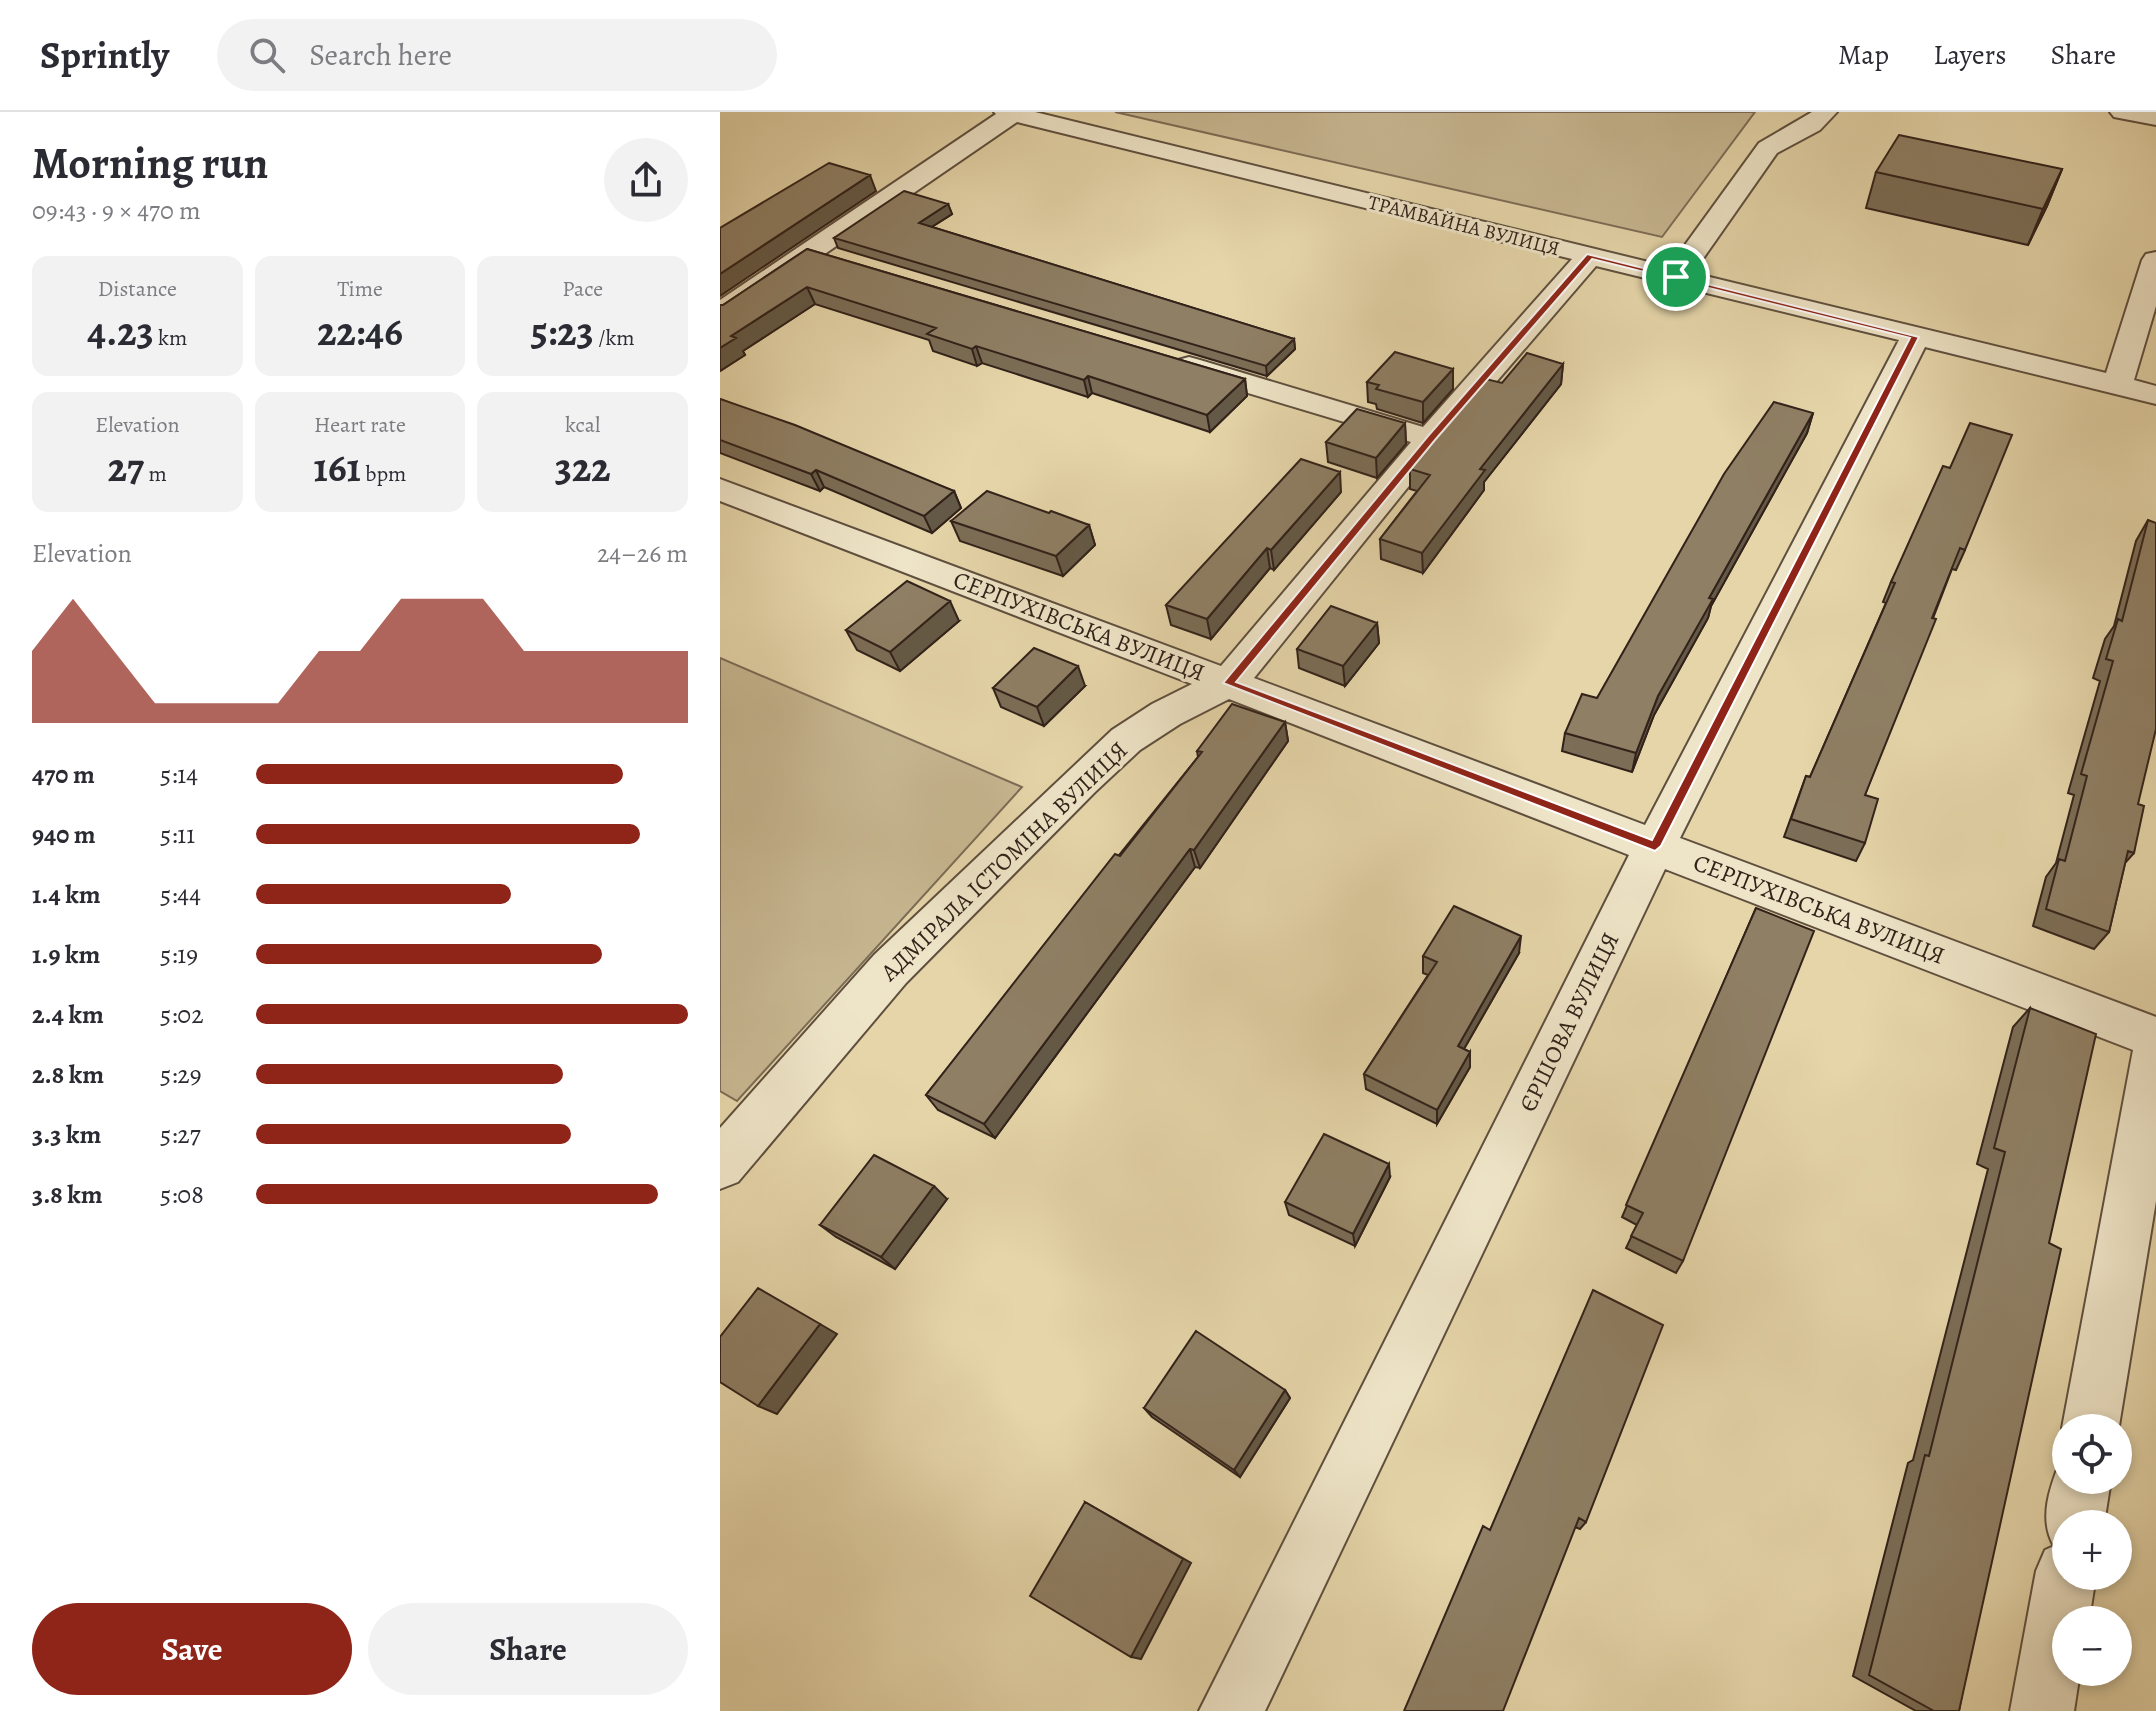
<!DOCTYPE html>
<html lang="en">
<head>
<meta charset="utf-8">
<style>
	:root { --surface:#fff; --page:#f2f2f3; --text:#2b2b33; --muted:#7c7c81; --line:#e1e1e2; --accent:#8f2418 }
	body { margin:0; font-family:Alegreya,serif; background:var(--page); color:var(--text); height:100vh; display:flex; flex-direction:column; font-size:30px; white-space:nowrap }
	* { box-sizing:border-box; margin:0 }
	p { font-size:26px; color:var(--muted) }
	.icon { flex:none; width:44px; height:44px; fill:none; stroke:currentColor; stroke-width:2; stroke-linecap:round; stroke-linejoin:round }
	.map { position:relative; flex:1; overflow:hidden }
	.sheet { display:flex; flex-direction:column; background:var(--surface); width:720px }
	.sheet>* { flex:none }
	.controls { position:absolute; left:1332px; top:1302px; display:grid; gap:16px }
	.controls a { display:grid; place-items:center; width:80px; height:80px; border-radius:50%; background:var(--surface); box-shadow:0 4px 12px #0003; font-size:40px }
	.pin { position:absolute; display:grid; place-items:center; width:68px; height:68px; color:#fff; margin:-34px; border:4px solid #fff; border-radius:50%; box-shadow:0 2px 8px #0007 }
	.round { display:grid; place-items:center; flex:none; width:84px; height:84px; border-radius:42px; background:var(--page) }
	.overview { display:flex; align-items:center; justify-content:space-between; height:136px; padding:0 32px }
	h1 { font-size:44px; font-weight:700; line-height:60px }
	.stats { display:grid; grid-template-columns:repeat(3,1fr); gap:12px; height:136px; padding:8px 32px }
	.stats div { display:grid; align-content:center; border-radius:16px; background:var(--page); text-align:center }
	.stats b { font-size:40px; font-weight:700 }
	.stats small { font-size:22px; font-weight:400 }
	.stats p { font-size:22px }
	.chart { height:224px; padding:16px 32px }
	.chart p { display:flex; justify-content:space-between }
	.chart svg { width:100%; height:144px; margin-top:8px; fill:var(--accent); opacity:.7 }
	.primary-button { display:flex; gap:16px; margin-top:auto; padding:16px 32px }
	.primary-button a { flex:1; height:92px; border-radius:48px; background:var(--accent); color:#fff; font-size:32px; font-weight:700; line-height:92px; text-align:center }
	.primary-button a+a { background:var(--page); color:var(--text) }
	ul { padding:0 32px; list-style:none; font-size:26px }
	li { display:grid; grid-template-columns:128px 96px 1fr; align-items:center; height:60px }
	li i { height:20px; border-radius:10px; background:var(--accent) }
	header { display:flex; align-items:center; gap:48px; box-sizing:border-box; height:112px; padding:0 40px; background:var(--surface); border-bottom:2px solid var(--line) }
	header strong { font-size:38px }
	nav { display:flex; gap:44px; margin-inline-start:auto; font-size:28px }
	.search { width:560px; height:72px; background:var(--page); display:flex; align-items:center; gap:20px; box-sizing:border-box; padding:0 28px; border-radius:44px; color:var(--muted); font-size:30px }
	main { display:flex; flex:1; min-height:0 }
	.map>svg:first-child { display:block }
	.green { fill:#c7b791; stroke:#7c6c56; stroke-width:2 }
	.lines { fill:none; stroke-linecap:round; stroke-linejoin:round }
	.minor-casing { stroke:#5f4f3e; stroke-width:4 }
	.minor { fill:#eee4c7; fill-rule:evenodd }
	.wall { fill:#7b6d56; stroke:#32221a; stroke-width:2 }
	.shaded-wall { fill:#645946; stroke:#32221a; stroke-width:2 }
	.building { fill:#8f7f64; stroke:#32221a; stroke-width:2 }
	.route { fill:#8f2418; stroke:#fff; stroke-width:2; fill-rule:evenodd }
	.labels { text-anchor:middle; stroke-width:6; stroke-linejoin:round; paint-order:stroke }
	.far-street-label { font-size:20px; fill:#32221a; stroke:#eee4c7 }
	.street-label { font-size:24px; fill:#32221a; stroke:#eee4c7 }
</style>
</head>
<body>
<header>
<strong>Sprintly</strong>
<div class="search"><svg class="icon" aria-label="search" viewBox="0 0 24 24"><circle cx="10" cy="10" r="6"/><path d="M15 15l6 6"/></svg>Search here</div>
<nav><a>Map</a><a>Layers</a><a>Share</a></nav>
</header>
<main>
<section class="sheet">
<div class="overview"><div><h1>Morning run</h1><p>09:43 · 9 × 470 m</p></div><a class="round"><svg class="icon" aria-label="share" viewBox="0 0 24 24"><path d="M12 15V3M7 8l5-5 5 5M5 13v7h14v-7"/></svg></a></div>
<div class="stats">
<div><p>Distance</p><b>4.23<small> km</small></b></div>
<div><p>Time</p><b>22:46</b></div>
<div><p>Pace</p><b>5:23<small> /km</small></b></div>
</div>
<div class="stats">
<div><p>Elevation</p><b>27<small> m</small></b></div>
<div><p>Heart rate</p><b>161<small> bpm</small></b></div>
<div><p>kcal</p><b>322</b></div>
</div>
<div class="chart"><p><span>Elevation</span>24–26 m</p>
<svg viewBox="0 0 160 44" preserveAspectRatio="none"><path d="M0 44V22L10 6L20 22L30 38L40 38L50 38L60 38L70 22L80 22L90 6L100 6L110 6L120 22L130 22L140 22L150 22L160 22V44z"/></svg>
</div>
<ul>
<li><b>470 m</b>5:14<i style="width:85%"></i></li>
<li><b>940 m</b>5:11<i style="width:89%"></i></li>
<li><b>1.4 km</b>5:44<i style="width:59%"></i></li>
<li><b>1.9 km</b>5:19<i style="width:80%"></i></li>
<li><b>2.4 km</b>5:02<i style="width:100%"></i></li>
<li><b>2.8 km</b>5:29<i style="width:71%"></i></li>
<li><b>3.3 km</b>5:27<i style="width:73%"></i></li>
<li><b>3.8 km</b>5:08<i style="width:93%"></i></li>
</ul>
<div class="primary-button"><a>Save</a><a>Share</a></div>
</section>
<div class="map">
<svg width="1436" height="1599" viewBox="0 0 1436 1599">
	<rect width="100%" height="100%" fill="#e5d5a9"/>
	<filter id="stains"><feTurbulence type="fractalNoise" baseFrequency=".0025" numOctaves="4"/><feColorMatrix values="0 0 0 0 .2 0 0 0 0 .09 0 0 0 0 .02 0 0 0 .5 -.17"/></filter>
	<radialGradient id="worn" r=".72"><stop offset=".6" stop-color="#630" stop-opacity="0"/><stop offset="1" stop-color="#630" stop-opacity=".3"/></radialGradient>
	<path class="green" d="M 395,0 L 1035,0 L 942,125 Z
		M 0,546 L 302,675 L 17,989 L 0,979 Z"/>
	<g class="lines">
		<defs>
			<path id="minor" d="M 274,0 L 315,0 L 949,155 L 1039,31 L 1092,0 L 1117,0 L 1100,18 L 1057,41 L 973,161 L 1386,261 L 1422,148 L 1426,142 L 1436,140 L 1436,194 L 1414,268 L 1436,274 L 1436,292 L 1205,235 L 960,726 L 1436,905 L 1436,1089 L 1398,1320 L 1398,1316 L 1346,1316 L 1346,1325 L 1342,1316 L 1413,938 L 945,757 L 545,1599 L 479,1599 L 909,743 L 509,587 L 460,612 L 420,638 L 375,680 L 186,871 L 18,1070 L 0,1077 L 0,1016 L 154,843 L 392,618 L 432,592 L 472,572 L 0,389 L 0,367 L 501,554 L 691,330 L 458,260 L 454,254 L 458,248 L 469,245 L 480,248 L 703,315 L 852,147 L 297,10 L 10,207 L 0,210 L 0,188 L 276,2 ZM 876,154 L 1179,228 L 925,713 L 534,566 L 722,333 Z
				M 1390,0 L 1436,0 L 1436,13 L 1394,5 Z
				M 1346,1345 L 1346,1368 L 1391,1368 L 1384,1412 L 1346,1412 L 1346,1464 L 1376,1464 L 1369,1508 L 1346,1508 L 1346,1560 L 1360,1560 L 1354,1599 L 1290,1599 L 1316,1459 L 1325,1438 L 1334,1434 C 1318,1407 1330,1375 1341,1347 Z"/>
		</defs>
		<use href="#minor" class="minor-casing"/>
		<use href="#minor" class="minor"/>
	</g>
	<path class="wall" d="M 1342,57 L 1327,94 L 1308,133 L 1146,96 L 1156,60 Z
		M 228,92 L 232,102 L 212,115 L 574,227 L 575,237 L 547,264 L 118,136 L 114,126 Z
		M 87,137 L 525,267 L 527,284 L 490,320 L 372,281 L 368,285 L 262,251 L 257,254 L 213,239 L 209,228 L 95,192 L 23,239 L 25,243 L 0,259 L 0,193 L 3,193 Z
		M 843,252 L 841,272 L 764,370 L 764,378 L 703,461 L 661,447 L 660,427 L 697,379 L 690,377 L 690,357 L 782,271 Z
		M 733,257 L 733,277 L 703,311 L 657,297 L 656,292 L 648,290 L 647,270 Z
		M 0,287 L 234,379 L 241,396 L 212,421 L 104,375 L 100,379 L 0,341 Z
		M 1093,301 L 1087,321 L 991,494 L 988,506 L 934,603 L 912,660 L 842,639 L 845,621 L 877,586 Z
		M 685,311 L 686,332 L 657,366 L 608,350 L 606,330 Z
		M 1230,356 L 1245,438 L 1236,458 L 1232,457 L 1145,683 L 1145,731 L 1136,749 L 1064,725 L 1086,664 L 1090,665 L 1166,491 L 1163,490 L 1171,470 Z
		M 621,380 L 554,458 L 550,456 L 491,527 L 451,513 L 446,493 Z
		M 329,401 L 369,413 L 375,433 L 343,464 L 240,429 L 231,409 Z
		M 1428,408 L 1418,692 L 1414,741 L 1405,751 L 1389,820 L 1374,837 L 1313,814 L 1326,765 L 1336,751 L 1354,683 L 1348,681 L 1380,569 L 1373,566 L 1385,527 L 1394,514 L 1416,429 Z
		M 239,509 L 180,559 L 137,538 L 126,518 Z
		M 657,511 L 659,531 L 625,574 L 579,556 L 577,537 Z
		M 365,574 L 324,614 L 281,595 L 273,576 Z
		M 565,610 L 568,629 L 480,756 L 475,755 L 275,1026 L 218,998 L 206,983 L 478,645 L 477,639 Z
		M 1036,796 L 963,1149 L 956,1161 L 906,1136 L 917,1113 L 902,1105 Z
		M 799,841 L 744,937 L 750,940 L 750,955 L 717,1012 L 646,977 L 644,962 L 708,863 L 703,861 L 703,844 Z
		M 1310,896 L 1329,1131 L 1239,1599 L 1196,1599 L 1133,1564 L 1188,1351 L 1193,1348 L 1268,1057 L 1257,1052 L 1293,915 Z
		M 670,1065 L 635,1134 L 569,1103 L 565,1090 Z
		M 227,1087 L 175,1157 L 116,1125 L 100,1113 Z
		M 873,1178 L 866,1410 L 860,1417 L 855,1415 Z
		M 565,1278 L 570,1286 L 520,1365 L 432,1305 L 424,1296 Z"/>
	<path class="shaded-wall" d="M 1342,57 L 1327,94 L 1308,133 L 1323,97 Z
		M 150,63 L 156,79 L 0,184 L 0,162 Z
		M 228,92 L 232,102 L 202,121 L 199,111 Z
		M 87,175 L 95,192 L 23,239 L 25,243 L 0,259 L 0,236 L 11,224 Z
		M 574,227 L 575,237 L 547,264 L 546,254 Z
		M 256,234 L 262,251 L 257,254 L 252,237 Z
		M 843,252 L 841,272 L 764,370 L 764,378 L 703,461 L 702,441 L 760,357 Z
		M 733,257 L 733,277 L 703,311 L 703,290 Z
		M 368,264 L 372,281 L 368,285 L 364,268 Z
		M 525,267 L 527,284 L 490,320 L 487,303 Z
		M 1093,301 L 1087,321 L 991,494 L 988,506 L 934,603 L 912,660 L 916,641 L 938,584 L 989,486 Z
		M 685,311 L 686,332 L 657,366 L 656,346 Z
		M 96,358 L 104,375 L 100,379 L 91,362 Z
		M 620,360 L 621,380 L 554,458 L 551,438 Z
		M 234,379 L 241,396 L 212,421 L 204,404 Z
		M 369,413 L 375,433 L 343,464 L 336,444 Z
		M 547,436 L 550,456 L 491,527 L 487,507 Z
		M 230,489 L 239,509 L 180,559 L 170,540 Z
		M 657,511 L 659,531 L 625,574 L 623,554 Z
		M 358,554 L 365,574 L 324,614 L 317,595 Z
		M 565,610 L 568,629 L 480,756 L 474,738 Z
		M 470,737 L 475,755 L 275,1026 L 264,1012 Z
		M 801,824 L 799,841 L 737,949 L 738,934 Z
		M 750,940 L 750,955 L 717,1012 L 717,998 Z
		M 669,1052 L 670,1065 L 635,1134 L 633,1122 Z
		M 214,1074 L 227,1087 L 175,1157 L 161,1145 Z
		M 100,1212 L 117,1222 L 57,1302 L 38,1294 Z
		M 565,1278 L 570,1286 L 520,1365 L 514,1358 Z
		M 365,1390 L 471,1451 L 421,1547 L 411,1545 Z"/>
	<path class="building" d="M 1179,23 L 1342,57 L 1323,97 L 1156,60 Z
		M 109,51 L 150,63 L 0,162 L 0,116 Z
		M 184,79 L 228,92 L 199,111 L 574,227 L 546,254 L 114,126 Z
		M 87,137 L 525,267 L 487,303 L 368,264 L 364,268 L 256,234 L 252,237 L 207,222 L 216,216 L 87,175 L 11,224 L 16,226 L 0,236 L 0,193 L 3,193 Z
		M 675,240 L 733,257 L 703,290 L 656,277 L 659,273 L 647,270 Z
		M 807,241 L 843,252 L 760,357 L 765,358 L 702,441 L 660,427 L 710,363 L 690,357 L 766,267 L 782,271 Z
		M 0,287 L 75,313 L 234,379 L 204,404 L 96,358 L 91,362 L 0,328 Z
		M 1054,290 L 1093,301 L 989,486 L 993,487 L 938,584 L 916,641 L 845,621 L 862,582 L 877,586 L 1004,362 Z
		M 637,297 L 685,311 L 656,346 L 606,330 Z
		M 1250,311 L 1292,323 L 1245,438 L 1240,436 L 1212,506 L 1216,507 L 1145,683 L 1158,687 L 1145,731 L 1071,707 L 1086,664 L 1090,665 L 1175,471 L 1171,470 L 1223,354 L 1230,356 Z
		M 581,347 L 620,360 L 551,438 L 547,436 L 487,507 L 446,493 Z
		M 267,379 L 329,401 L 331,399 L 369,413 L 336,444 L 231,409 Z
		M 1428,408 L 1436,411 L 1436,617 L 1418,692 L 1424,694 L 1414,741 L 1408,739 L 1389,820 L 1326,797 L 1339,747 L 1345,749 L 1367,664 L 1361,662 L 1393,549 L 1386,547 L 1398,507 L 1402,509 Z
		M 187,469 L 230,489 L 170,540 L 126,518 Z
		M 611,494 L 657,511 L 623,554 L 577,537 Z
		M 314,536 L 358,554 L 317,595 L 273,576 Z
		M 512,592 L 565,610 L 474,738 L 470,737 L 264,1012 L 206,983 L 395,742 L 400,744 L 482,640 L 477,639 Z
		M 734,794 L 801,824 L 738,934 L 750,940 L 717,998 L 644,962 L 717,850 L 703,844 Z
		M 1036,796 L 1094,819 L 963,1149 L 911,1124 L 923,1101 L 906,1093 Z
		M 1310,896 L 1376,922 L 1329,1131 L 1341,1137 L 1239,1599 L 1214,1599 L 1149,1563 L 1205,1343 L 1209,1344 L 1285,1040 L 1274,1036 Z
		M 604,1022 L 669,1052 L 633,1122 L 565,1090 Z
		M 154,1043 L 214,1074 L 161,1145 L 100,1113 Z
		M 38,1176 L 100,1212 L 38,1294 L 0,1270 L 0,1225 Z
		M 873,1178 L 943,1213 L 866,1410 L 859,1406 L 783,1599 L 684,1599 L 763,1414 L 770,1418 Z
		M 476,1219 L 565,1278 L 514,1358 L 424,1296 Z
		M 365,1390 L 463,1447 L 411,1545 L 310,1484 Z"/>
	<path class="route" d="M 867,142 L 1199,225 L 941,734 L 935,739 L 503,571 L 708,324 ZM 872,147 L 1190,226 L 932,728 L 516,570 L 715,328 Z"/>
	<g class="labels">
		<g class="far-street-label">
			<text transform="translate(744 113) rotate(14)" y="7">ТРАМВАЙНА ВУЛИЦЯ</text>
		</g>
		<g class="street-label">
			<text transform="translate(359 514) rotate(21)" y="8">СЕРПУХІВСЬКА ВУЛИЦЯ</text>
			<text transform="translate(284 749) rotate(-44)" y="8">АДМІРАЛА ІСТОМІНА ВУЛИЦЯ</text>
			<text transform="translate(1099 797) rotate(21)" y="8">СЕРПУХІВСЬКА ВУЛИЦЯ</text>
			<text transform="translate(849 910) rotate(-64)" y="8">ЄРШОВА ВУЛИЦЯ</text>
		</g>
	</g>
	<rect width="100%" height="100%" filter="url(#stains)"/>
	<rect width="100%" height="100%" fill="url(#worn)"/>
</svg>
<div class="controls">
<a><svg class="icon" aria-label="locate" viewBox="0 0 24 24"><circle cx="12" cy="12" r="6"/><path d="M12 2v4M12 18v4M2 12h4M18 12h4"/></svg></a>
<a>+</a>
<a>−</a>
</div>
<div class="pin" style="left:956px;top:165px;background:#1e9e55"><svg class="icon" aria-label="arrive" viewBox="0 0 24 24"><path d="M6 21V4h12l-3 4 3 4H6"/></svg></div>
</div>
</main>
</body>
</html>
